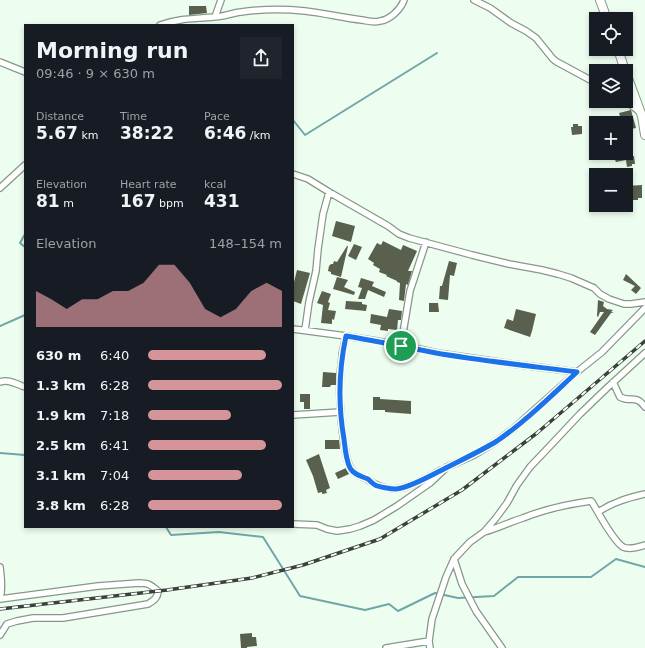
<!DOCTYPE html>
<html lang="en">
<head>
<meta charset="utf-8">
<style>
	:root { --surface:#171b24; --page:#20242c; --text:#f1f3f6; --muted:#9ea1a6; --accent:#d5949a }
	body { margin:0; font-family:"DejaVu Sans",sans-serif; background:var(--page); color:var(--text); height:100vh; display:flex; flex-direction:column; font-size:15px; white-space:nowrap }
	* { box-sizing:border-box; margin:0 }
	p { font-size:13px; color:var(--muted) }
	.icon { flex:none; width:22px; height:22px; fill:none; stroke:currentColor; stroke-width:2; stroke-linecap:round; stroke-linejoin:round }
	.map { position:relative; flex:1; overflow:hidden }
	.panel { position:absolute; left:24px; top:24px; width:270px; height:504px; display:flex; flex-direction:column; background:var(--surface); border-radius:0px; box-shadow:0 2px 6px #0003 }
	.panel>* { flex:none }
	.tools { position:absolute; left:589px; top:12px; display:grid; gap:8px }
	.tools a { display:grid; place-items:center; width:44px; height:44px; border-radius:0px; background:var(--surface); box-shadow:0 2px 6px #0003; font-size:20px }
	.pin { position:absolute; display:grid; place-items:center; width:34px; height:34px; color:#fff; margin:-17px; border:2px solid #fff; border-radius:50%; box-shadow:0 1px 4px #0007 }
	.round { display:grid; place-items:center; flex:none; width:42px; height:42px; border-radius:0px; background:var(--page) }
	.summary { display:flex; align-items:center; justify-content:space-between; height:68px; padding:0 12px }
	h1 { font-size:22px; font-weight:800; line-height:30px }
	.figures { display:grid; grid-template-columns:repeat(3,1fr); gap:6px; height:68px; padding:4px 12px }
	.figures div { display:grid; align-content:center }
	.figures b { font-size:17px; font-weight:800 }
	.figures small { font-size:11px; font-weight:400 }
	.figures p { font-size:11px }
	.chart { height:112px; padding:8px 12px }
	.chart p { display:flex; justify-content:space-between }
	.chart svg { width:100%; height:72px; margin-top:4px; fill:var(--accent); opacity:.7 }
	ul { padding:0 12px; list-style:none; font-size:13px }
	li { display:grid; grid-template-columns:64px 48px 1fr; align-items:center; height:30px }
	li i { height:10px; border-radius:5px; background:var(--accent) }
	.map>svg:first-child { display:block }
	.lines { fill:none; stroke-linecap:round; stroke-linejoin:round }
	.stream { stroke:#71a6a8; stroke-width:2 }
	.building { fill:#59604d }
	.street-casing { stroke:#859889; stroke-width:8 }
	.secondary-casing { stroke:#859889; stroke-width:10 }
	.street { stroke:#fff; stroke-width:5.5 }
	.secondary { stroke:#fff; stroke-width:8 }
	.rail-casing { stroke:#39423b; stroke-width:3.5 }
	.rail { stroke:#fff; stroke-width:2; stroke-dasharray:6; stroke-linecap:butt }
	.route-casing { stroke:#fff; stroke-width:8 }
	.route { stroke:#1a73e8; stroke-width:5 }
</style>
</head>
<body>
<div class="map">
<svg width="645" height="648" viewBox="0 0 645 648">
	<rect width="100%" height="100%" fill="#edfef0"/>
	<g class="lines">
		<path class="stream" d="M 293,120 L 305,135 L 437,53
			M 25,234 L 20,243 L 25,247
			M 0,326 L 25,315
			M 0,453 L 25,455
			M 166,527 L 171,535 L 219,532 L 263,537 L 300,596 L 365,610 L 389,604 L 398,611 L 435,593 L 458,598 L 494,596 L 518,577 L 591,577 L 616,559 L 645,567"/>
	</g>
	<path class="building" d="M 189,6 L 206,6 L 207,13 L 189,15 Z
		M 631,110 L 636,128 L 626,130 L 626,123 L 622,123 L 619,113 Z
		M 573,124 L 578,124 L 578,126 L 582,126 L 582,134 L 572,135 L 571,127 L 573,127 Z
		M 626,154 L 627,158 L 634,156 L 635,164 L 632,164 L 632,166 L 627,167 L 626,160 L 616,162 L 614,158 Z
		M 642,185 L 642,198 L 638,198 L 638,200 L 632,200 L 632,195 L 626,195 L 626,186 Z
		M 336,221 L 355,226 L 351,242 L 332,236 Z
		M 383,241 L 401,250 L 403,245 L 417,251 L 408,271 L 412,271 L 408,285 L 406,284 L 404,301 L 399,300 L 400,283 L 397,282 L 397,281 L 386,276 L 387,275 L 379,272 L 380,269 L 373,265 L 374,263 L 368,259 L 377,243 L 381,245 Z
		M 354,244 L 362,247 L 356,260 L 348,256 Z
		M 347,246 L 348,246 L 341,277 L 331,274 L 331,272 L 328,271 L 329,266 L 331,264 L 333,264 L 334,261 L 337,262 Z
		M 449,261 L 457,263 L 454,276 L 450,275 L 448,300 L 439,299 L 440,286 L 442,286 Z
		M 297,270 L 310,273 L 301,304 L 293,301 L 293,282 L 294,282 Z
		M 626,274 L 641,288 L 636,294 L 631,290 L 635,286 L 623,280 Z
		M 337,277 L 348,280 L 344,287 L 355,292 L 354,295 L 333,289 Z
		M 361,278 L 374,282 L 372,286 L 386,292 L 384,297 L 368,290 L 365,299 L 358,299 L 362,288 L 358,287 Z
		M 322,291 L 331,294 L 328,302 L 330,303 L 328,310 L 336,311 L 334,320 L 332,319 L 332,324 L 321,323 L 323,305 L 317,303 Z
		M 598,300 L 604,302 L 603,306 L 607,309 L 613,310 L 611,312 L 614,313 L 611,313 L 595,335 L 590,332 L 604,312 L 600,312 L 598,317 L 597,316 Z
		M 346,301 L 362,302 L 362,304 L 367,305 L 366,311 L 345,309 Z
		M 429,303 L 438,303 L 439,312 L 429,312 Z
		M 389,309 L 402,311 L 401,320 L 398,320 L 397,330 L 388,329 L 388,331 L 380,330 L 381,325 L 370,323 L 371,314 L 387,317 Z
		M 516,309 L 536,314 L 532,331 L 530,337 L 504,328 L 507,319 L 513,321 Z
		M 323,372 L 336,373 L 336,385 L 331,385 L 330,387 L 322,387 Z
		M 300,394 L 310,394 L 310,409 L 304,409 L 304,402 L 300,402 Z
		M 373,397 L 380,397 L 380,399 L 411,401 L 411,414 L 385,412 L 385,410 L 373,410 Z
		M 325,440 L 339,440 L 340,449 L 325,449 Z
		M 319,454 L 330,488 L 326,490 L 327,493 L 322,494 L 322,492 L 318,493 L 313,476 L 306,460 Z
		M 346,468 L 349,474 L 338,479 L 335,473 Z
		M 252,633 L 252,637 L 256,637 L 257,646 L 247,647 L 247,648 L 241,648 L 240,634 Z"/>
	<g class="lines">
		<defs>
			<path id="street" d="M 474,0 L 490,8 L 511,23 L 526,31 L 536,38 L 553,59 L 557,62 L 596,83
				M 215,17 L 221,0
				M 160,25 C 180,18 194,19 214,17 C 223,17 232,13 241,12 C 262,9 284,9 305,11 C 324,13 343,18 362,20 C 368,21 374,23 380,21 C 390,20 401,9 404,0
				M 0,62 L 25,72
				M 626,101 L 640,112
				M 293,174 L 308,179 L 329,192 L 388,226 L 399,234 L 409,238 L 472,255 L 509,264 L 542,270 L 558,274 L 571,278 L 594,288 L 600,294 L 609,299 L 624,304 L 631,304 L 645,302
				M 0,188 L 25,165
				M 293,329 L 346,336 L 401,345 L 437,353 L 513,364 L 577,372
				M 305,330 L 309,302 L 316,271 L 318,249 L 323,214 L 329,192
				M 346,336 C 345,343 342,350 342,357 C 338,385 340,416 344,443 C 346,451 346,460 350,467 C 353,474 360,476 367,479 C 370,481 372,483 375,484 C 380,487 390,489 395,489 C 409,488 429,477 441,470
				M 401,345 L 410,291 L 426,242
				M 0,382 C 9,379 16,384 25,387
				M 613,382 L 620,397 C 631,403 636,394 645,407
				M 293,415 L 340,412
				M 598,512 C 613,502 628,498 645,494
				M 293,524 L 317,525 L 327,529 L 337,531 L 350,529 L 360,526 L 374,520 L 397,506 L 430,483 L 447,467 L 474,455 L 497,441 L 513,429 L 577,372 L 602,352 L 645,308
				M 484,532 C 498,528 510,522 523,518 C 543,510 569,504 591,501 L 592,502 C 598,512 613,541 623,547 C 629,550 639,547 645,545
				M 454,559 L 462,584 L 476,611 L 502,648
				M 0,598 C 3,588 1,577 0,567
				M 0,599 L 98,586 L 139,583 C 149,583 151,585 158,591 C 158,598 153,601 148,604 L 63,618 L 33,618 L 17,621 L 7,624 L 0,635
				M 386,648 L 429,641
				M 430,648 L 429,641 L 432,619 L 446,577 L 454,559 L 470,542 L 484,532 L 496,518 L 507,503 L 517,485 L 530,467 L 549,447 L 580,414 L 607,388 L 619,377 L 645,353"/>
			<path id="secondary" d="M 600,0 L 607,19
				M 618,49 L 625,71
				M 626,73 L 642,116 L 645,135"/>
		</defs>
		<use href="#street" class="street-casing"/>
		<use href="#secondary" class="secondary-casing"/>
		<use href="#street" class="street"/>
		<use href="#secondary" class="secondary"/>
		<defs>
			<path id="rail" d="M 0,609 L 167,590 L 252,578 L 303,565 L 380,539 L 462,490 L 537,433 L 645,341"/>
		</defs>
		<use href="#rail" class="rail-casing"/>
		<use href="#rail" class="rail"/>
	</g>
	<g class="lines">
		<defs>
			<path id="route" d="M 346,336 C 376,341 406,347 436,353 C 483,361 530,366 577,372 C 551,396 526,421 497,441 C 479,452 459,461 440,471 C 428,477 409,488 396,489 C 391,489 379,487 375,485 C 372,483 370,481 368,479 C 361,476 354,475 350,468 C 346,460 345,448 344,439 C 338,405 339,369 346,336 Z"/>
		</defs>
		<use href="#route" class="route-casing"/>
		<use href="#route" class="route"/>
	</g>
</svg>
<div class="tools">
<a><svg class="icon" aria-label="locate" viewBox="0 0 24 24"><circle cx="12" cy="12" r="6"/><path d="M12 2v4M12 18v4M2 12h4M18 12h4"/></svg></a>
<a><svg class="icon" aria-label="layers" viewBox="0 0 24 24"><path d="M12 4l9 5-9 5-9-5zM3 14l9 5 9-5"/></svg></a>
<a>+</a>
<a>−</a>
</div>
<div class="pin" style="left:401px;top:346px;background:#1e9e55"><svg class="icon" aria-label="arrive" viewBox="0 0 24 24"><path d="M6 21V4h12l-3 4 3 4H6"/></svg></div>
<section class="panel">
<div class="summary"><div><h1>Morning run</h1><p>09:46 · 9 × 630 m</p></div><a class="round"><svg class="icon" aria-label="share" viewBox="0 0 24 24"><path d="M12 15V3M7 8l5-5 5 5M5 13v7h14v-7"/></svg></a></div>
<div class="figures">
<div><p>Distance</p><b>5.67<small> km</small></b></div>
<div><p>Time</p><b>38:22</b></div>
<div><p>Pace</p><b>6:46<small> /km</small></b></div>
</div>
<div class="figures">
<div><p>Elevation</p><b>81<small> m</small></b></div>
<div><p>Heart rate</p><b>167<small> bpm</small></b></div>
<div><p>kcal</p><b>431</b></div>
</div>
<div class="chart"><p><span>Elevation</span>148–154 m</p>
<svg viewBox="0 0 160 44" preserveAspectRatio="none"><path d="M0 44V22L10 27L20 33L30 27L40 27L50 22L60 22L70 17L80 6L90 6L100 17L110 33L120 38L130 33L140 22L150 17L160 22V44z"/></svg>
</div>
<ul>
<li><b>630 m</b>6:40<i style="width:88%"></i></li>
<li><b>1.3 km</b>6:28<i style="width:100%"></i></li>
<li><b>1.9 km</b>7:18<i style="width:62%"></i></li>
<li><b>2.5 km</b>6:41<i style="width:88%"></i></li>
<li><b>3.1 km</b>7:04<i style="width:70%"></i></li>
<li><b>3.8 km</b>6:28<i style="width:100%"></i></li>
</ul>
</section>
</div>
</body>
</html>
